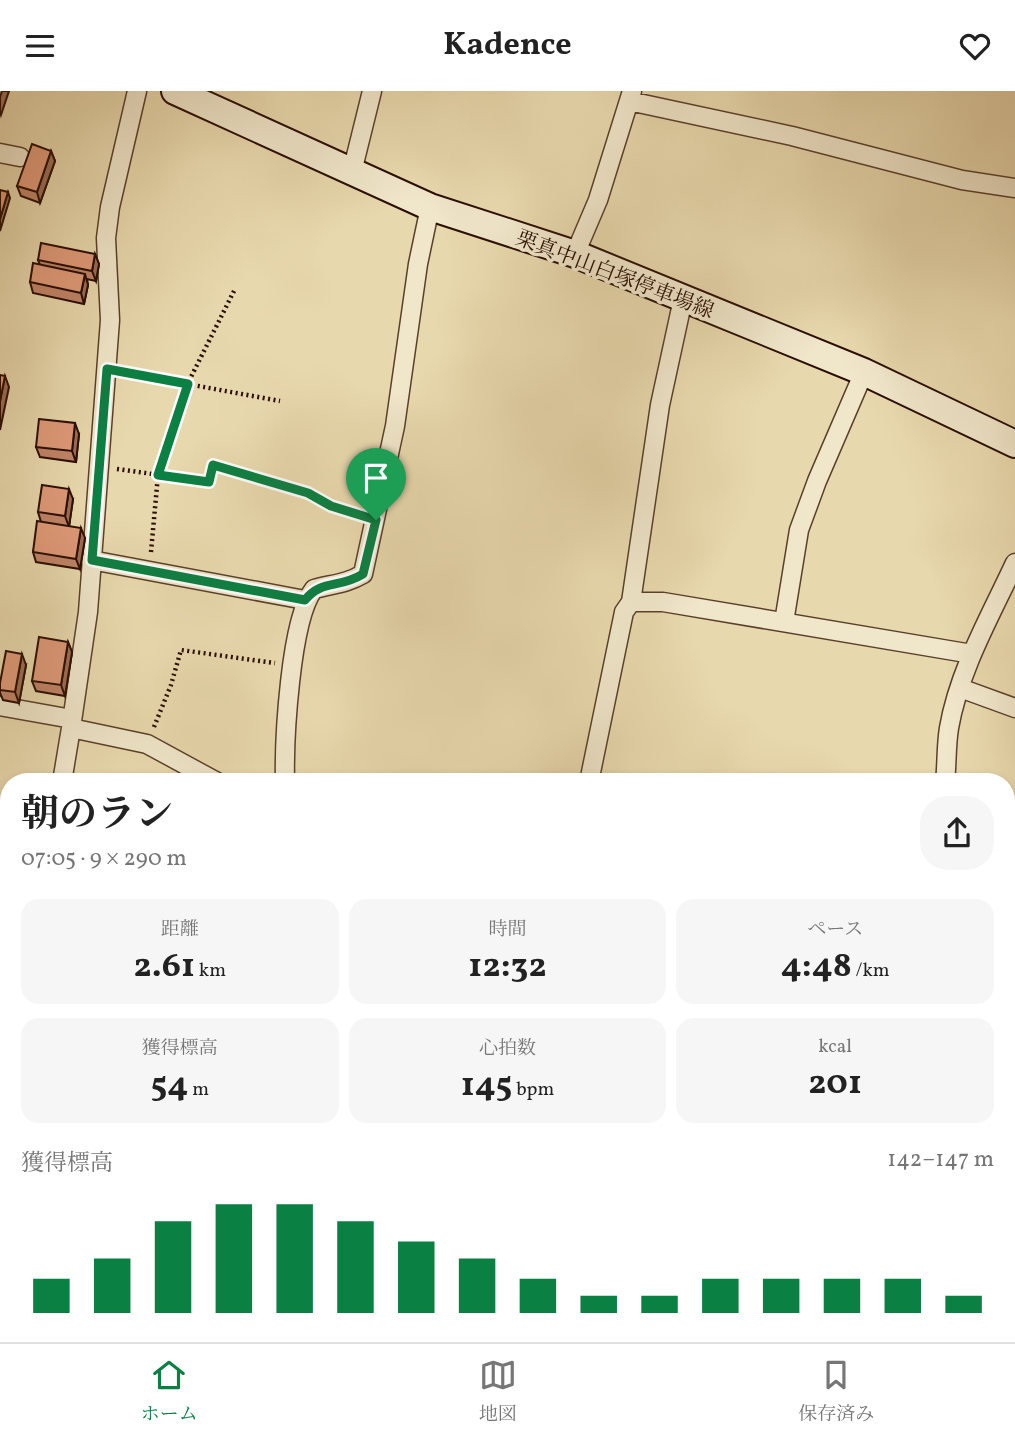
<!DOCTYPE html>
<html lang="ja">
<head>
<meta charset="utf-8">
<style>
	:root { --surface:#fff; --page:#f6f6f6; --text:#222; --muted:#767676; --line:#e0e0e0; --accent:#0b8043 }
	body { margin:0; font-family:Vollkorn,"Noto Serif JP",serif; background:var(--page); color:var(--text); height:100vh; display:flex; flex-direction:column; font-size:26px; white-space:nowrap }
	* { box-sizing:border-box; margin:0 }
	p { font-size:23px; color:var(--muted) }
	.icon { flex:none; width:38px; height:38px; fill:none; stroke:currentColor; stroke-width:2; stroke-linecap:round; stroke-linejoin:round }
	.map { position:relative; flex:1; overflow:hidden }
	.side { position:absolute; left:0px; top:682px; width:1015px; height:569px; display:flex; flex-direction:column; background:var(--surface); border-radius:28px 28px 0 0; box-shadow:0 4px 10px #0003 }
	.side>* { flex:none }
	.pin { position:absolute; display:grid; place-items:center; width:60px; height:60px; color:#fff; margin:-72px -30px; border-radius:50% 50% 50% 0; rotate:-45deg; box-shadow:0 0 7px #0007 }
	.pin .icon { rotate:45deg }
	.round { display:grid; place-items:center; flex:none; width:74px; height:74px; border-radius:28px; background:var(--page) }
	.headline { display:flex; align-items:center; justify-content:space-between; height:119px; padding:0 21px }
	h1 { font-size:38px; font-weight:700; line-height:52px }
	.metrics { display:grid; grid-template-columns:repeat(3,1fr); gap:10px; height:119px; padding:7px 21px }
	.metrics div { display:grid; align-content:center; border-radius:18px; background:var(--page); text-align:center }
	.metrics b { font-size:35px; font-weight:700 }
	.metrics small { font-size:19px; font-weight:400 }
	.metrics p { font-size:19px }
	.chart { height:196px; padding:14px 21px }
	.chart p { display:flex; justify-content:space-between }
	.chart svg { width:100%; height:126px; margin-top:7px; stroke:var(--accent); stroke-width:6 }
	header { display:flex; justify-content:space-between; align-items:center; height:91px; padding:0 21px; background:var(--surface); font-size:32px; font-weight:700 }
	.tabs { display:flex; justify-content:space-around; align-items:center; height:98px; border-top:2px solid var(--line); background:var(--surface); font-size:19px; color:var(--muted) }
	.tabs a { display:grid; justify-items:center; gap:4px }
	.tabs .active { color:var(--accent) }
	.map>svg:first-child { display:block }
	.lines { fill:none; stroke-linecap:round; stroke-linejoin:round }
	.street-casing { stroke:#5a402b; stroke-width:21 }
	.secondary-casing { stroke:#2a0e00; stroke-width:30 }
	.path { stroke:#2a0e00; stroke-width:4.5; stroke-dasharray:2 3.5; stroke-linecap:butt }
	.street { stroke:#f0e6ca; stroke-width:18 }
	.secondary { stroke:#f0e6ca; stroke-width:26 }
	.wall { fill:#c08468; stroke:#2a0e00; stroke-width:2 }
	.shaded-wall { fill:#9c6c55; stroke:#2a0e00; stroke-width:2 }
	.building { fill:#df9a79; stroke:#2a0e00; stroke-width:2 }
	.route-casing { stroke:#fff; stroke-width:14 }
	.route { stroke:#0b8043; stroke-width:9 }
	.labels { text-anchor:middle; stroke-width:7; stroke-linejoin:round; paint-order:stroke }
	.street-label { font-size:21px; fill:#2a0e00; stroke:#f0e6ca }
</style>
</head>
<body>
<header><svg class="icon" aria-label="menu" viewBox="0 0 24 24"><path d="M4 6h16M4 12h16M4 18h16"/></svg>Kadence<svg class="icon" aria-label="heart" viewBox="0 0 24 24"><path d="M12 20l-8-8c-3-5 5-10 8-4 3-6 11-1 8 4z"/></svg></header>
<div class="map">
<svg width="1015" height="1251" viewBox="0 0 1015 1251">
	<rect width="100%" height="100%" fill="#e8d8ad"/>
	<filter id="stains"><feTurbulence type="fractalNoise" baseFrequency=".00286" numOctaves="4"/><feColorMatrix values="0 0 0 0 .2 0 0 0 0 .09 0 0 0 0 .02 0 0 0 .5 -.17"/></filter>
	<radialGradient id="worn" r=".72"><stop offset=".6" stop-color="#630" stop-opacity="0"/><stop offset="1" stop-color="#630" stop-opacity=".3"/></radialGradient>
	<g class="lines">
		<defs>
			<path id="street" d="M 137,0 L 110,116 L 106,147 L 110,229 L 88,521 L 71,637 L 147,653 L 217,691
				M 629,10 L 792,45 L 962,89 L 1015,97
				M 0,62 L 20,66
				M 352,81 L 372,0
				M 575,163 L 598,109 L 632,0
				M 91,469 L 305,509
				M 631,511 L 663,511 L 972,563
				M 784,531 L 799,439 L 817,390 L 864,281
				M 960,597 L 1015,617
				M 0,615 L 72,628
				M 62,691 L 71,637
				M 285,691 C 284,650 290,528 314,498 C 332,493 346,493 363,483 L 395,335 L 418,173 L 430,116
				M 589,691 L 624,521 L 631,511 L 660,314 L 683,208
				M 945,691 C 947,674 946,655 949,637 C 959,579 991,524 1015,472
				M 1006,818 L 1015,819
				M 1006,1038 L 1015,1021
				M 1006,1170 L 1015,1172
				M 294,1242 L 294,1251
				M 10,1251 L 11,1242
				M 618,1251 L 619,1242
				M 765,1251 L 767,1242
				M 863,1251 L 864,1242
				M 938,1251 L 939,1242"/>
			<path id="secondary" d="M 175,0 L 430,116 L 575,163 L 864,281 L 1015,353"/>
		</defs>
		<use href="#street" class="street-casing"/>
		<use href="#secondary" class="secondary-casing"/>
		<path class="path" d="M 122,281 L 280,310
			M 117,378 L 209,391 L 213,374 L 308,402 L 332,415 L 358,424
			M 151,461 L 158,384 L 190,288 L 235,198
			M 154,636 L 171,594 L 181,559 L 275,572"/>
		<use href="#street" class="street"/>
		<use href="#secondary" class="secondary"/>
	</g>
	<path class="wall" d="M 51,60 L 55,70 L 40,112 L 21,105 L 17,95 Z
		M 95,163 L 99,173 L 96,190 L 87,188 L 88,194 L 84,213 L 33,202 L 30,191 L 40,174 L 38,169 Z
		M 79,343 L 76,371 L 40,366 L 36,356 Z
		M 73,408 L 69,435 L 85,447 L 80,478 L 36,471 L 33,461 L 41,431 L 38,421 Z
		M 68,551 L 72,561 L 65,605 L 36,600 L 32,590 Z
		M 26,574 L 19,612 L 3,609 L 0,602 L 0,592 Z"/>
	<path class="shaded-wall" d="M 2,0 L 9,0 L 1,24 L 0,20 L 0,6 Z
		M 51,60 L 55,70 L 40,112 L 37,101 Z
		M 8,101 L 10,107 L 0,140 L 0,128 Z
		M 95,163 L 99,173 L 96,190 L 92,180 Z
		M 85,183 L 88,194 L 84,213 L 81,202 Z
		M 5,285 L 9,296 L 0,339 L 0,310 Z
		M 75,332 L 79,343 L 76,371 L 72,360 Z
		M 69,398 L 73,408 L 69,436 L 65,425 Z
		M 81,437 L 85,447 L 80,478 L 76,468 Z
		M 68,551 L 72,561 L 65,605 L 61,594 Z
		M 22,563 L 26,574 L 19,612 L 15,601 Z"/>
	<path class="building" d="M 32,53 L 51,60 L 37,101 L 17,95 Z
		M 0,99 L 8,101 L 0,128 Z
		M 41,152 L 95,163 L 92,180 L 38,169 Z
		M 33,172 L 85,183 L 81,202 L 30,191 Z
		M 0,284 L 5,285 L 0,310 Z
		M 39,328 L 75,332 L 72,360 L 36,356 Z
		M 42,394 L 69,398 L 65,425 L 38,421 Z
		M 37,430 L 81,437 L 76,468 L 33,461 Z
		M 39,546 L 68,551 L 61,594 L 32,590 Z
		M 6,560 L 22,563 L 15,601 L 0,599 L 0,592 Z"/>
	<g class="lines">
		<defs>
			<path id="route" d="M 107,278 L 188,293 L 158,384 L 209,391 L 213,374 L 308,402 L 331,415 L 376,429 L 363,483 C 339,498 322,488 305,509 L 92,469 Z"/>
		</defs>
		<use href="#route" class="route-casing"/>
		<use href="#route" class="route"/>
	</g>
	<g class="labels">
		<g class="street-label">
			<text transform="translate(615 183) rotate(21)" y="7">栗真中山白塚停車場線</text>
		</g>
	</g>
	<rect width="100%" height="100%" filter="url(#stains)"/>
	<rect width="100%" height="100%" fill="url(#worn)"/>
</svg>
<div class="pin" style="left:376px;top:429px;background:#1e9e55"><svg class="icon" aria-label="arrive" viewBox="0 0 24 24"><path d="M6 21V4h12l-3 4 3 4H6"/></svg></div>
<section class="side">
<div class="headline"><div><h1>朝のラン</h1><p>07:05 · 9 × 290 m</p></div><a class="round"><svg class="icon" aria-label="share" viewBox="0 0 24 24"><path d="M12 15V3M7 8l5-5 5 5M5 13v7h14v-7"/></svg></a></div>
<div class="metrics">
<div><p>距離</p><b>2.61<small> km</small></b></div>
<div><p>時間</p><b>12:32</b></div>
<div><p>ペース</p><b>4:48<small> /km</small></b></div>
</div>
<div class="metrics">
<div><p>獲得標高</p><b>54<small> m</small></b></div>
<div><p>心拍数</p><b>145<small> bpm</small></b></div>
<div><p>kcal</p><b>201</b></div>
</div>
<div class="chart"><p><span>獲得標高</span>142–147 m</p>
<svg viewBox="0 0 160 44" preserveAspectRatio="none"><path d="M5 44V32M15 44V25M25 44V12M35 44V6M45 44V6M55 44V12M65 44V19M75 44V25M85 44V32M95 44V38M105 44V38M115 44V32M125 44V32M135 44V32M145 44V32M155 44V38"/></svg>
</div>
</section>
</div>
<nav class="tabs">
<a class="active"><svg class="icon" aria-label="home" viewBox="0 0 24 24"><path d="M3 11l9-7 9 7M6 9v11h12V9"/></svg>ホーム</a>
<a><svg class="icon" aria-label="map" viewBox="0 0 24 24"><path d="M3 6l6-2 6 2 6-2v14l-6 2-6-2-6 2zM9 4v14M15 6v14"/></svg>地図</a>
<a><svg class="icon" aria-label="saved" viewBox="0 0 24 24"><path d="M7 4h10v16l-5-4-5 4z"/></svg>保存済み</a>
</nav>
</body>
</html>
